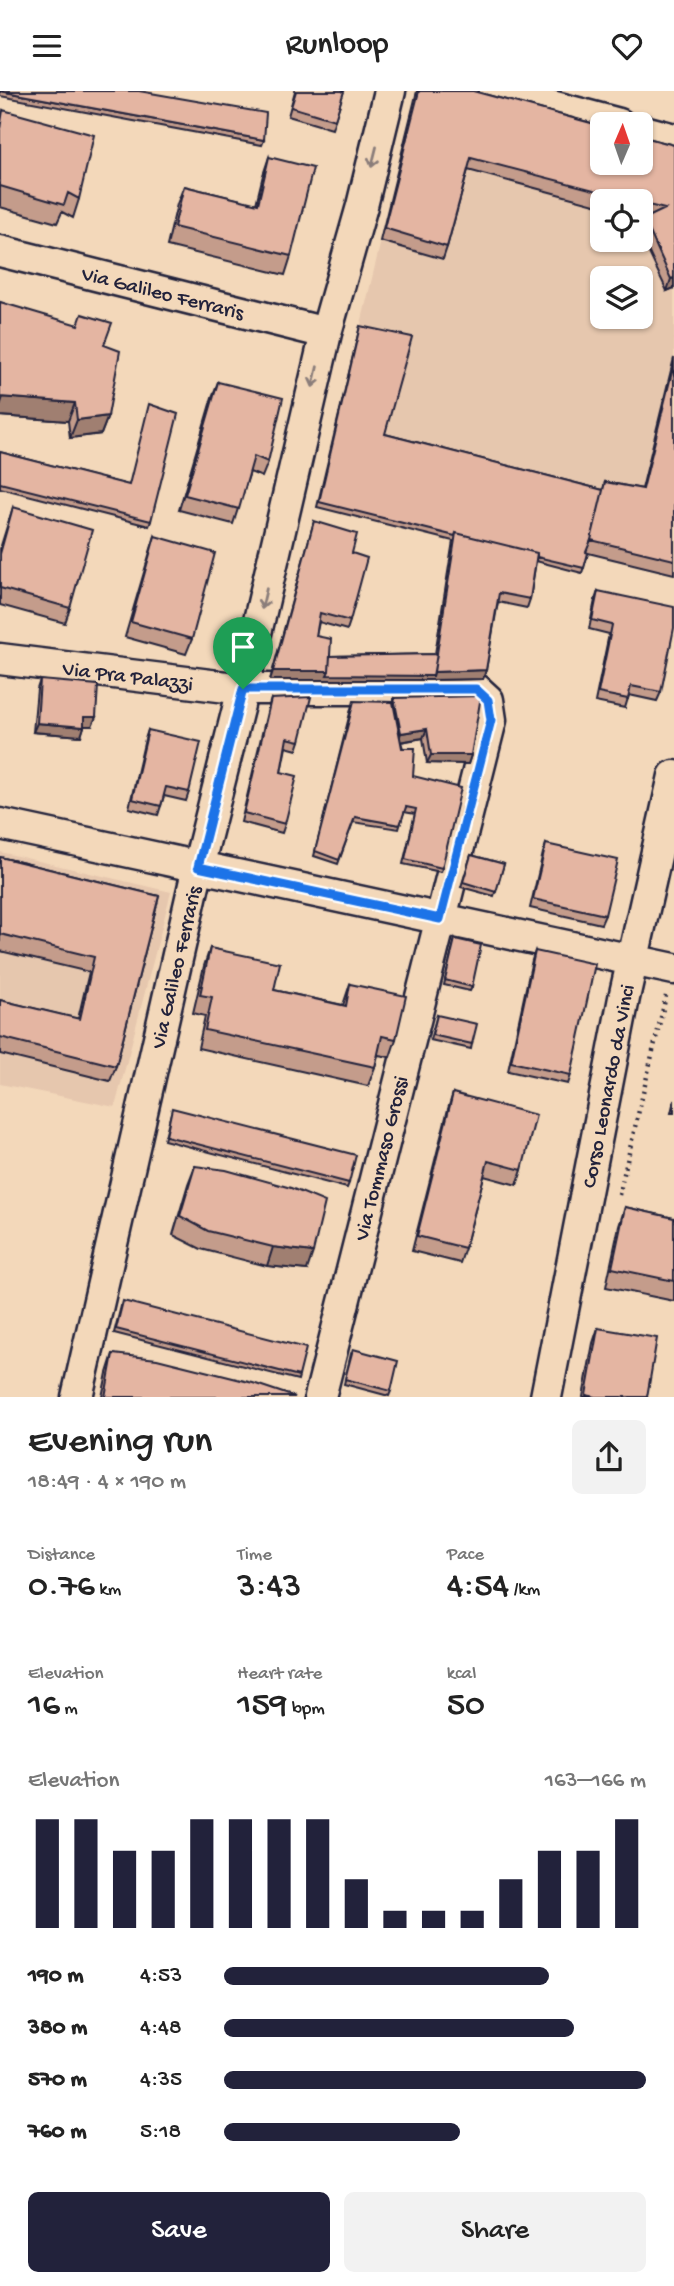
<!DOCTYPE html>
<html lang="en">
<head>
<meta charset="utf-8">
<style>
	:root { --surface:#fff; --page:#f2f2f2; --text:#222; --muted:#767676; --accent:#22223b }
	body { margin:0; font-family:"Gochi Hand",sans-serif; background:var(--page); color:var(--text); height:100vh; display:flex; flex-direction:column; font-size:26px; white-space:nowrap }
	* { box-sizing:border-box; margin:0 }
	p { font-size:23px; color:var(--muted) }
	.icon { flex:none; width:38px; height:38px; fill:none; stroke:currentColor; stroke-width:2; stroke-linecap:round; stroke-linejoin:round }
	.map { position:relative; height:1306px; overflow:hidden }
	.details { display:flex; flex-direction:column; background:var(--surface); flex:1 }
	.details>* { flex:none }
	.needle { width:46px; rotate:2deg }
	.controls { position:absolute; left:590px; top:21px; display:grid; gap:14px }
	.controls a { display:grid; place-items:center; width:63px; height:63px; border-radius:10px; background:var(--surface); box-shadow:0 2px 5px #0004; font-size:35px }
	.pin { position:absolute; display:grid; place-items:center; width:60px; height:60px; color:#fff; margin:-72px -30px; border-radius:50% 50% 50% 0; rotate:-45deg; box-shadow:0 0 7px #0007 }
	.pin .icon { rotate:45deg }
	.round { display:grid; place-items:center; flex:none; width:74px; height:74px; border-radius:10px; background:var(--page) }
	.headline { display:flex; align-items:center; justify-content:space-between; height:119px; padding:0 28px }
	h1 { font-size:38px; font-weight:600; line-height:52px }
	.figures { display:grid; grid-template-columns:repeat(3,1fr); gap:10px; height:119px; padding:7px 28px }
	.figures div { display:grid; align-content:center }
	.figures b { font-size:35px; font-weight:600 }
	.figures small { font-size:19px; font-weight:400 }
	.figures p { font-size:19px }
	.chart { height:196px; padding:14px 28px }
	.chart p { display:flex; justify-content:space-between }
	.chart svg { width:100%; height:126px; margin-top:7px; stroke:var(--accent); stroke-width:6 }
	.action { display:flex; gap:14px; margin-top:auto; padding:14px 28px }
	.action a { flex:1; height:80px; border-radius:10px; background:var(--accent); color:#fff; font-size:28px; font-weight:600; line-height:80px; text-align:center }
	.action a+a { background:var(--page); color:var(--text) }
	ul { padding:0 28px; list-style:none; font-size:23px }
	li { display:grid; grid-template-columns:112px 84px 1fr; align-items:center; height:52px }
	li i { height:18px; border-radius:9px; background:var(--accent) }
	header { display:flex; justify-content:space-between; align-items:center; height:91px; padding:0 28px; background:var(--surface); font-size:32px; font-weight:600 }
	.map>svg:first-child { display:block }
	.built { fill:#e6c7ae; fill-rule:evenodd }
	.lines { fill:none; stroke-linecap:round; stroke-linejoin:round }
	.minor-casing { stroke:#22223b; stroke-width:35 }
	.path { stroke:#22223b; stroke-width:4.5; stroke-dasharray:2 5; stroke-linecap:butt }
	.minor { stroke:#f3d8ba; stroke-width:30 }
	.wall { fill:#c49c8b; stroke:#22223b; stroke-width:2 }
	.shaded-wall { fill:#a07f71; stroke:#22223b; stroke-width:2 }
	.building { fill:#e4b5a2; stroke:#22223b; stroke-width:2 }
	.oneway { stroke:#8a7d7a }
	.route-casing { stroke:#fff; stroke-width:14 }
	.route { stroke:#1a73e8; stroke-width:9 }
	.labels { text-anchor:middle; stroke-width:5; stroke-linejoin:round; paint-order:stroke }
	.street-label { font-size:21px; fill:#22223b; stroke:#f3d8ba }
</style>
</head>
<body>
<header><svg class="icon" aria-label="menu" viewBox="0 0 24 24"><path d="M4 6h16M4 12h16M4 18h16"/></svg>Runloop<svg class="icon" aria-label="heart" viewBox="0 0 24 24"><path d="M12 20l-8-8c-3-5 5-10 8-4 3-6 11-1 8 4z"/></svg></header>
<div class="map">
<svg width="674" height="1306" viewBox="0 0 674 1306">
	<rect width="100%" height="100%" fill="#f3d8ba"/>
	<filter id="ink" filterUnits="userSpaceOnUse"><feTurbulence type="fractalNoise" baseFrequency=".0143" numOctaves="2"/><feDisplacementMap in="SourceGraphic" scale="14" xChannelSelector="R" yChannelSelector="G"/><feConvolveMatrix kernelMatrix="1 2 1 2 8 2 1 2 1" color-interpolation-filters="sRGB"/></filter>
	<g filter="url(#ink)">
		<path class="built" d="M 417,0 L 422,0 L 602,72 L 640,72 L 674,67 L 674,483 L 587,461 L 582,482 L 317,416 ZM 602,110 L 640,110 L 640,149 L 602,149 ZM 602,187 L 640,187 L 640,226 L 602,226 Z
			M 0,761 L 171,801 L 115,1016 L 0,993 Z"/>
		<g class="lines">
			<defs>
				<path id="minor" d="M 495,0 L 619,33
					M 640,39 L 674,48
					M 0,160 L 326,242
					M 0,568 L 243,598 L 476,598 L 488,609 L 491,629 L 320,1306
					M 0,733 L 674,878
					M 77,1306 L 198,776 L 243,598 L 326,242 L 362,115 L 390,0
					M 546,1306 L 624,907 L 674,685"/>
			</defs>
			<use href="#minor" class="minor-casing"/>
			<path class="path" d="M 619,1104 L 666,905"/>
			<use href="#minor" class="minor"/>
		</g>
		<path class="wall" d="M 0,0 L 264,49 L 262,54 L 0,5 Z
			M 295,0 L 344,0 L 332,38 L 288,25 Z
			M 417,0 L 473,0 L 674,54 L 674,197 L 667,200 L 640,143 L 640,136 L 644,128 L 646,127 L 640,125 L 640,110 L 602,110 L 602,115 L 468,79 L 447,156 L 443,168 L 380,150 Z
			M 3,19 L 79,108 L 73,127 L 62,121 L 57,132 L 0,116 L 0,27 Z
			M 269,66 L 291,165 L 285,184 L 167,155 L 177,113 L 184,95 L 256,113 L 263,84 Z
			M 0,211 L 104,254 L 108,325 L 101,343 L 70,347 L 68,330 L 0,325 Z
			M 360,235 L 385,343 L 603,399 L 605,391 L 642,398 L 674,267 L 674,483 L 588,462 L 582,482 L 536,470 L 530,508 L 527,517 L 498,511 L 486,579 L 483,588 L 431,589 L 270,589 L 314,430 L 352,462 L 350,530 L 347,539 L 319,531 L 316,545 L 330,565 L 435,563 L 453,450 L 317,416 Z
			M 218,291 L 268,371 L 262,386 L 250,381 L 233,433 L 179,419 L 212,306 Z
			M 0,361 L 128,394 L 151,430 L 149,435 L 0,397 Z
			M 13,416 L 70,517 L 65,532 L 0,514 L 0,458 Z
			M 155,445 L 192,548 L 186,563 L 125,546 L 150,461 Z
			M 598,500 L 661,601 L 657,610 L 629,604 L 625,617 L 595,611 L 609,543 L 589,538 L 595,509 Z
			M 40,589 L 92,635 L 84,635 L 81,645 L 33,641 L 37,598 Z
			M 394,607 L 471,664 L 468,673 L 427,672 L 423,647 L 401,651 L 442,777 L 441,781 L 403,773 L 415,723 L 404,721 L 399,738 L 353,731 L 338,773 L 314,765 L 352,614 L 393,611 Z
			M 271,608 L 300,650 L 297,659 L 286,656 L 281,681 L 285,733 L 282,742 L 241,731 L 268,617 Z
			M 148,639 L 189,701 L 186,710 L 164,705 L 158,724 L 129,717 L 145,648 Z
			M 546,753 L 605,824 L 601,833 L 530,817 L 543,762 Z
			M 471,764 L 504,773 L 494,805 L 461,796 Z
			M 0,766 L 159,805 L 116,975 L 110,990 L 0,963 L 0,909 L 78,928 L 89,881 L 0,860 Z
			M 455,848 L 472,896 L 470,900 L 444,894 Z
			M 210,857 L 274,899 L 343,914 L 350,893 L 396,948 L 390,966 L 378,964 L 375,976 L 368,995 L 198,957 L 205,925 L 193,922 L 204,875 Z
			M 535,860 L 571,984 L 568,993 L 508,980 L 532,869 Z
			M 437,924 L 472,953 L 471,958 L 430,949 Z
			M 453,1002 L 522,1079 L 517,1094 L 484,1085 L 465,1157 L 460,1172 L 412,1160 L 448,1018 Z
			M 674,1009 L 674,1022 L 671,1022 Z
			M 171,1022 L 349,1092 L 347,1097 L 164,1049 Z
			M 195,1075 L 307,1179 L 267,1175 L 201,1158 L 173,1144 L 188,1093 Z
			M 625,1116 L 674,1127 L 674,1210 L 606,1196 L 619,1135 Z
			M 121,1215 L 299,1285 L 298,1289 L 114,1242 Z
			M 598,1237 L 647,1306 L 583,1306 L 593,1252 Z
			M 113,1263 L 295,1306 L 102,1306 L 107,1282 Z
			M 351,1263 L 391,1300 L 389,1305 L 344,1293 Z"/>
		<path class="shaded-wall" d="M 674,187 L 674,197 L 667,200 L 671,188 Z
			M 3,306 L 75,312 L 68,330 L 0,325 L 0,315 Z
			M 108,325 L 101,343 L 70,347 L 77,329 Z
			M 486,579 L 483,588 L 431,589 L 270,589 L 273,580 L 329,580 L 433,585 L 434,581 Z
			M 84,626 L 96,626 L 92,635 L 81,635 Z
			M 37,632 L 84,636 L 81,645 L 33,641 Z
			M 427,638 L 423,647 L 398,651 L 401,642 Z
			M 431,664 L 471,664 L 468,673 L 427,672 Z
			M 273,1156 L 313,1161 L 307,1179 L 267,1175 Z"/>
		<path class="building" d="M 0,0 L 139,0 L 266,22 L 264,49 Z
			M 296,0 L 344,0 L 335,29 L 291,16 Z
			M 419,0 L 473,0 L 602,35 L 602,72 L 640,72 L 640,45 L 674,54 L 674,187 L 671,188 L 644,128 L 665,118 L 640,112 L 640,110 L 636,110 L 471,67 L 447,156 L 384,137 Z
			M 3,19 L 94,44 L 79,108 L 68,102 L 64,114 L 0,95 L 0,38 Z
			M 269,66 L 313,77 L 291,165 L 174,136 L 184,95 L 258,113 Z
			M 0,211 L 78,234 L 82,223 L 112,232 L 104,254 L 120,260 L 108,325 L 77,329 L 75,312 L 0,306 Z
			M 360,235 L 412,246 L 385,343 L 603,399 L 591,449 L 586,461 L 588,462 L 584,477 L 537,466 L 537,462 L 456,442 L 455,445 L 319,411 Z
			M 674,273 L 674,469 L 591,449 L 605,391 L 643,398 Z
			M 218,291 L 283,307 L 268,371 L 254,365 L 239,418 L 185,404 Z
			M 149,313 L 178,323 L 151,430 L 0,392 L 0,361 L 129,394 Z
			M 13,416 L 92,439 L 70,517 L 0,497 L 0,463 Z
			M 314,430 L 357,443 L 352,462 L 367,467 L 350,530 L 320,522 L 316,545 L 331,548 L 329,580 L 273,580 Z
			M 456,442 L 537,462 L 530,508 L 499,502 L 486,579 L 434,581 Z
			M 155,445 L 215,462 L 192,548 L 131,531 Z
			M 598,500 L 674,516 L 674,537 L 661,601 L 631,595 L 628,608 L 598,602 L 612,534 L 592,529 Z
			M 437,563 L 433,585 L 327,584 L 329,580 L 330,565 Z
			M 40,589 L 98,594 L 96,626 L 84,626 L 84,636 L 37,632 Z
			M 481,605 L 471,664 L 431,664 L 427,638 L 401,642 L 394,607 Z
			M 311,606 L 300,650 L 287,647 L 281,681 L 297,685 L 285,733 L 244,722 L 271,608 Z
			M 354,610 L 393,611 L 402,657 L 415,657 L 413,685 L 461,697 L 442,777 L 405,768 L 416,718 L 406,716 L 400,734 L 355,726 L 339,769 L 315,760 Z
			M 148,639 L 201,651 L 189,701 L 166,696 L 161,715 L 132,708 Z
			M 546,753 L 618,769 L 605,824 L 533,808 Z
			M 471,764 L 504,773 L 496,801 L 463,791 Z
			M 0,766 L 159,805 L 116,975 L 0,946 L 0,909 L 80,928 L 94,866 L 0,843 Z
			M 455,848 L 481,854 L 472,896 L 445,889 Z
			M 210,857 L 280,872 L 274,899 L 346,915 L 350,893 L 406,905 L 396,948 L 382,945 L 375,976 L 205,939 L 212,906 L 200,904 Z
			M 535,860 L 595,873 L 571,984 L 511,971 Z
			M 437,924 L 477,933 L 472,953 L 432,944 Z
			M 453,1002 L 536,1024 L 522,1079 L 488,1070 L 465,1157 L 417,1145 Z
			M 172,1017 L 356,1064 L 349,1092 L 166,1045 Z
			M 195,1075 L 226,1079 L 291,1097 L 325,1111 L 313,1161 L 273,1156 L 208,1140 L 180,1125 Z
			M 625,1116 L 674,1127 L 674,1190 L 612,1177 Z
			M 123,1210 L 306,1257 L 299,1285 L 116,1238 Z
			M 598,1237 L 657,1247 L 647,1306 L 596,1306 L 586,1304 Z
			M 353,1258 L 398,1270 L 391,1300 L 345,1288 Z
			M 113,1263 L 157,1268 L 253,1292 L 295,1306 L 105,1306 Z"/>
		<defs><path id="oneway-shaft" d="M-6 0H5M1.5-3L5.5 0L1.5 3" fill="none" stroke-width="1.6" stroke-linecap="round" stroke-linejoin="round" transform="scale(1.75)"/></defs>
		<g class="oneway">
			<use href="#oneway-shaft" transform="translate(374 66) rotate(104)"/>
			<use href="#oneway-shaft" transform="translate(315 286) rotate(103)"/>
			<use href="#oneway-shaft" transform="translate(264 508) rotate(103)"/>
		</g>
	</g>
	<g class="lines" filter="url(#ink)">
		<defs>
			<path id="route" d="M 243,598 L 476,598 L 488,609 L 491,629 L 440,828 L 198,776 Z"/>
		</defs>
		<use href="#route" class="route-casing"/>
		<use href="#route" class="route"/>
	</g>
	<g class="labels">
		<g class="street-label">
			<text transform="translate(163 201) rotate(14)" y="7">Via Galileo Ferraris</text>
			<text transform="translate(128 584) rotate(7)" y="7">Via Pra Palazzi</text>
			<text transform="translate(175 876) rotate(-77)" y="7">Via Galileo Ferraris</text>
			<text transform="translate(607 995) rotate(-79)" y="7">Corso Leonardo da Vinci</text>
			<text transform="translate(380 1067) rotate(-76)" y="7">Via Tommaso Grossi</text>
		</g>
	</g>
</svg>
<div class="controls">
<a><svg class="needle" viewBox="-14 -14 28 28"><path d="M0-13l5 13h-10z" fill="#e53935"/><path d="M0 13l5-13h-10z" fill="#767676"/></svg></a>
<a><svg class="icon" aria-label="locate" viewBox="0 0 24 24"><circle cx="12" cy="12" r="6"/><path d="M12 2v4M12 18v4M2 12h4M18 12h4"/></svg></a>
<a><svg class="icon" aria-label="layers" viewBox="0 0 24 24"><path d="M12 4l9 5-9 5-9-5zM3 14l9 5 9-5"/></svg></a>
</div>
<div class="pin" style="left:243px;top:598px;background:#1e9e55"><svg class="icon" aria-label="arrive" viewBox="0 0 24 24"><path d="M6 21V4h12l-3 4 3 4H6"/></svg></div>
</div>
<section class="details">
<div class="headline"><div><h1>Evening run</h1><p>18:49 · 4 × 190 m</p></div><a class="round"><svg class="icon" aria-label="share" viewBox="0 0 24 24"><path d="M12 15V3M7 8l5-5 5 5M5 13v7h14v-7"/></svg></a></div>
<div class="figures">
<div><p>Distance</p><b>0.76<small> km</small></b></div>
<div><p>Time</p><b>3:43</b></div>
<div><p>Pace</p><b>4:54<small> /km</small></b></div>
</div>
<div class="figures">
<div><p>Elevation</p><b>16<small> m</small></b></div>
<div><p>Heart rate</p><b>159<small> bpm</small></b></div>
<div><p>kcal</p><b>50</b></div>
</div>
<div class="chart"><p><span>Elevation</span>163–166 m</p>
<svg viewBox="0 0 160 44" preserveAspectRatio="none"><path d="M5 44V6M15 44V6M25 44V17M35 44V17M45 44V6M55 44V6M65 44V6M75 44V6M85 44V27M95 44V38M105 44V38M115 44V38M125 44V27M135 44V17M145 44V17M155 44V6"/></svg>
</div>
<ul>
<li><b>190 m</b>4:53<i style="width:77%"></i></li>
<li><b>380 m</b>4:48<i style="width:83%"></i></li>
<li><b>570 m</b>4:35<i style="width:100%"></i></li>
<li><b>760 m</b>5:18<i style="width:56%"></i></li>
</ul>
<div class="action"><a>Save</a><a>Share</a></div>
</section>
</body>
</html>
